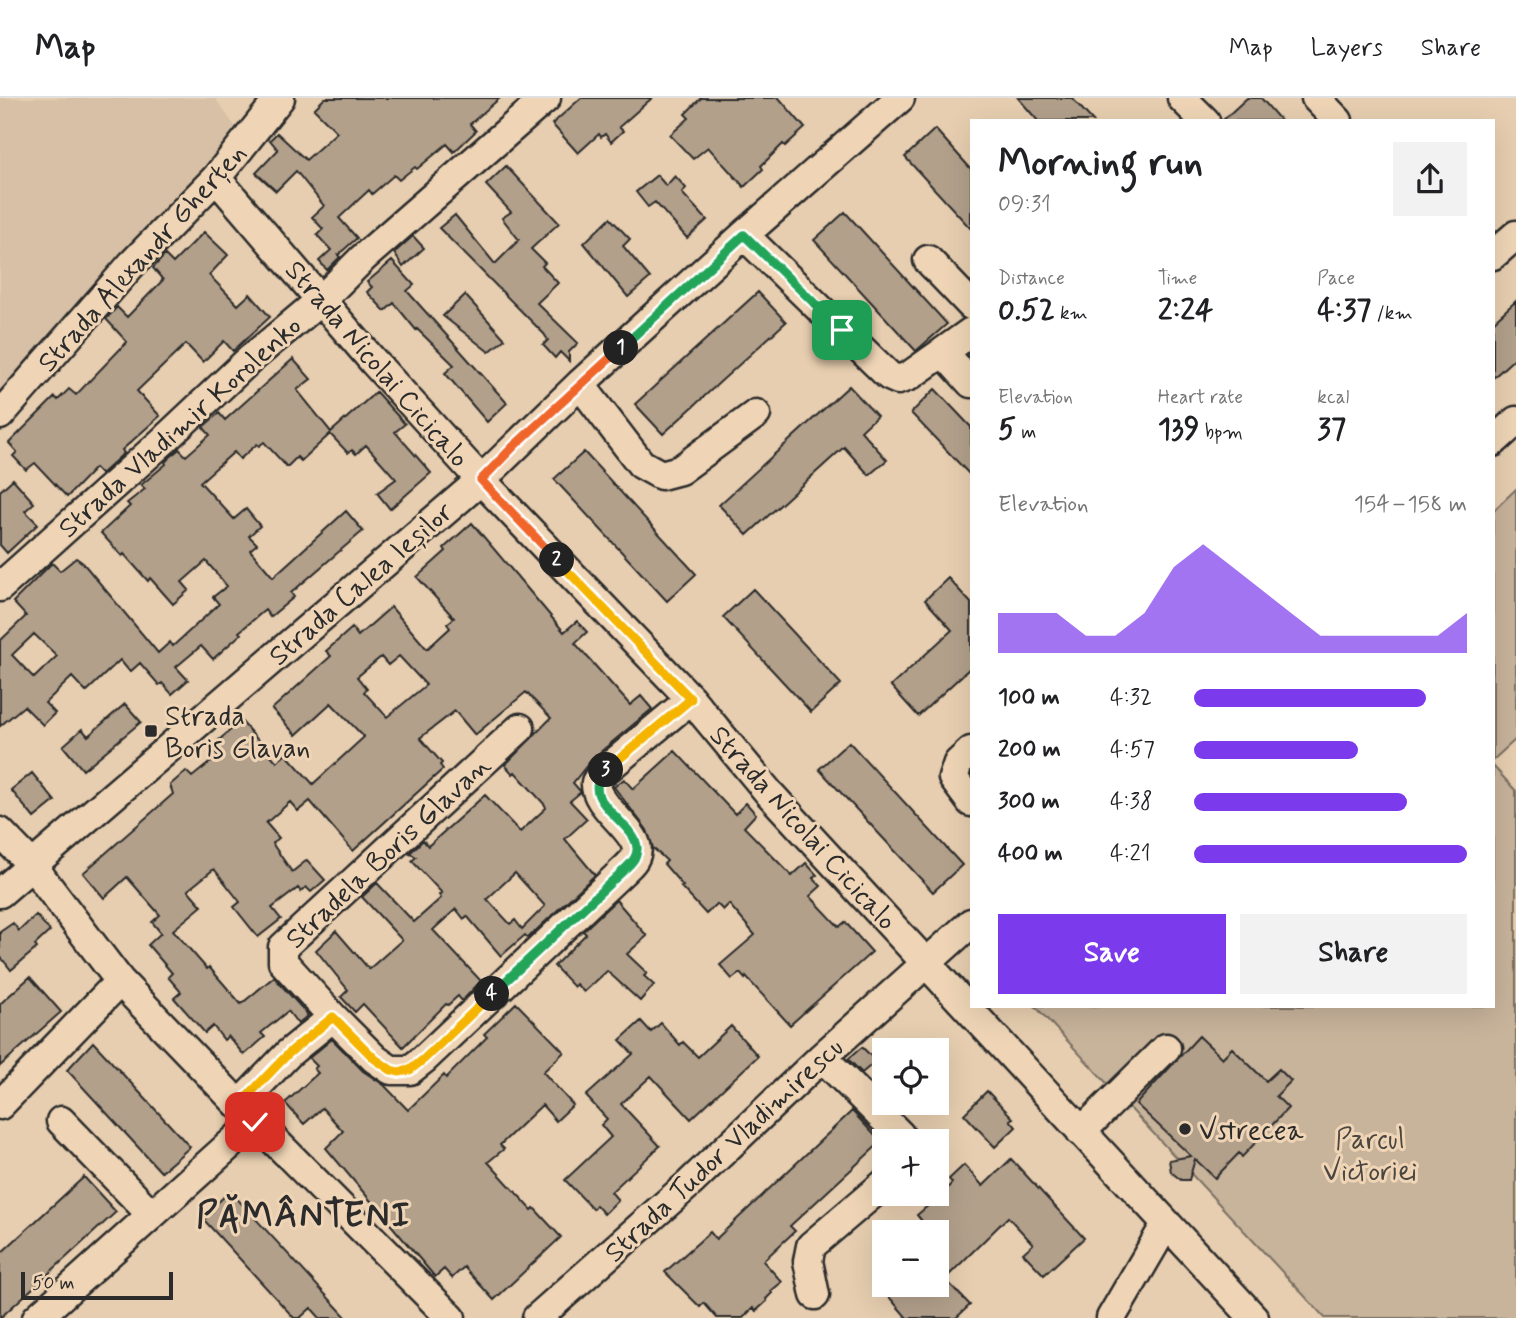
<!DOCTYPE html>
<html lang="en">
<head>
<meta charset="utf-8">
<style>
	:root { --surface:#fff; --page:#f2f2f2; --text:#202124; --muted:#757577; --line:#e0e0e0; --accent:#7c3aed }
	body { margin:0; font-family:Mynerve,sans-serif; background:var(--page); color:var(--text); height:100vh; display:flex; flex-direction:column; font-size:26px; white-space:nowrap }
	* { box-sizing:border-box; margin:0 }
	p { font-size:23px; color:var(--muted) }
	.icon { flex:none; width:38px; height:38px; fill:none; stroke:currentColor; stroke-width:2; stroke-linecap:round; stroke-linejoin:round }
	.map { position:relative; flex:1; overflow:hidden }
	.side { position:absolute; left:970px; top:21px; width:525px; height:889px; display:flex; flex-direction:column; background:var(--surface); border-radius:0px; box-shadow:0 7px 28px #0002 }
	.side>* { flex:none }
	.fabs { position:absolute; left:872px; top:940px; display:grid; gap:14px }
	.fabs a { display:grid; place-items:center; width:77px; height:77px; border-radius:0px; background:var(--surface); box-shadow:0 7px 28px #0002; font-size:35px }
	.scale { position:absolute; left:21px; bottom:18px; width:152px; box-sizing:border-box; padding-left:7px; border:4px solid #2b2b2b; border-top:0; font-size:19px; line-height:24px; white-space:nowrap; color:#2b2b2b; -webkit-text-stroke:5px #efd5b6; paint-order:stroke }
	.pin { position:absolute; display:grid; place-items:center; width:60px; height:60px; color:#fff; margin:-30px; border-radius:14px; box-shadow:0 4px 10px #0006 }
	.km { position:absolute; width:35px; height:35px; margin:-18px; border-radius:50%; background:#222; color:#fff; font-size:19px; line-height:35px; text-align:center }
	.round { display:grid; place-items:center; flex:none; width:74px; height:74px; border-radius:0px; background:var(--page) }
	.overview { display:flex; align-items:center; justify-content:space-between; height:119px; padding:0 28px }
	h1 { font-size:38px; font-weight:700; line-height:52px }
	.figures { display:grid; grid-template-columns:repeat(3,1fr); gap:10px; height:119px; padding:7px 28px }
	.figures div { display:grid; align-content:center }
	.figures b { font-size:30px; font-weight:700 }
	.figures small { font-size:19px; font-weight:400 }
	.figures p { font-size:19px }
	.chart { height:196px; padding:14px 28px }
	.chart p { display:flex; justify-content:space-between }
	.chart svg { width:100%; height:126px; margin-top:7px; fill:var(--accent); opacity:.7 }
	.cta { display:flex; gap:14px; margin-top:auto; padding:14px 28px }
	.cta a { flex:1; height:80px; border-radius:0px; background:var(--accent); color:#fff; font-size:28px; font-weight:700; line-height:80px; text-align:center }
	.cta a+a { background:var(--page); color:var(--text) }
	ul { padding:0 28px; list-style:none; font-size:23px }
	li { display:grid; grid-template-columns:112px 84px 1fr; align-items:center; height:52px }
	li i { height:18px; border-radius:9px; background:var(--accent) }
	header { display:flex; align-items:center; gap:42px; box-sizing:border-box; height:98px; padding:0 35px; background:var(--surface); border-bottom:2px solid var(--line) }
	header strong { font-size:33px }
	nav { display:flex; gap:38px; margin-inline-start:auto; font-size:24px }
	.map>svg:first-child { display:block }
	.built { fill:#d7c0a5 }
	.green { fill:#c8b39b; stroke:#7a6f63; stroke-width:2 }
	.building { fill:#b2a08b; stroke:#2b2b2b; stroke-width:2; fill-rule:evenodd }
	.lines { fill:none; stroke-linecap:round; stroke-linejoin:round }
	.minor-casing { stroke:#2b2b2b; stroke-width:33 }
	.minor { stroke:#efd5b6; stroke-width:28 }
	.split-1-casing { stroke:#fff; stroke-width:14 }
	.split-2-casing { stroke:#fff; stroke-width:14 }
	.split-3-casing { stroke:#fff; stroke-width:14 }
	.split-4-casing { stroke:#fff; stroke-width:14 }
	.split-5-casing { stroke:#fff; stroke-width:14 }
	.split-1 { stroke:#22a559; stroke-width:9 }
	.split-2 { stroke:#f0652b; stroke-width:9 }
	.split-3 { stroke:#f5b400; stroke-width:9 }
	.split-4 { stroke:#22a559; stroke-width:9 }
	.split-5 { stroke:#f5b400; stroke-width:9 }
	.poi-dot { fill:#2b2b2b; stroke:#efd5b6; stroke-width:2.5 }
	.labels { text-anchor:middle; stroke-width:6; stroke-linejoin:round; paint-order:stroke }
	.street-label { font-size:28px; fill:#2b2b2b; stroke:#efd5b6 }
	.poi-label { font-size:28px; fill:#2b2b2b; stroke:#efd5b6; text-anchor:start }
	.park-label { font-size:28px; fill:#4a4641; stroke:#efd5b6 }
	.district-label { font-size:35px; font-weight:bold; letter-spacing:2px; fill:#2b2b2b; stroke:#efd5b6 }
</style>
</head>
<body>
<header>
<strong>Map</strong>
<nav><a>Map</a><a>Layers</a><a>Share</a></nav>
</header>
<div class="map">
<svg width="1516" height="1220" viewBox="0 0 1516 1220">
	<rect width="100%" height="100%" fill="#e7ceb0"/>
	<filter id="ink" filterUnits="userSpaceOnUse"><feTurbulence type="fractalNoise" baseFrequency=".0143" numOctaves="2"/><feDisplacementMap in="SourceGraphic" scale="14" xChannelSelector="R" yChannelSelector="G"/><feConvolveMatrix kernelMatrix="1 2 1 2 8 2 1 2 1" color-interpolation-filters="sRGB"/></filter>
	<g filter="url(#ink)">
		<path class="built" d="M 0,0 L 215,0 L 237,31 L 0,296 Z"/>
		<path class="green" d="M 1516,391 L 1516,641 L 1493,662 L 1493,413 Z
			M 1493,668 L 1516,693 L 1516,1220 L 1325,1220 L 1035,908 L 1493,908 Z"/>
		<path class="building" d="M 325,0 L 500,0 L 470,26 L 476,33 L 454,54 L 447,46 L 417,71 L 415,69 L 399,82 L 394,77 L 372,96 L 369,92 L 339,120 L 357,140 L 338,157 L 340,159 L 327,172 L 319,163 L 331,152 L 317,137 L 323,131 L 312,119 L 324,108 L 296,73 L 276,93 L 256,75 L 278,52 L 270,42 L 277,35 L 306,62 L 337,34 L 314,11 Z
			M 581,0 L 652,0 L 619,29 L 623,33 L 611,44 L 605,36 L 601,39 L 599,36 L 578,55 L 552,26 Z
			M 701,0 L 779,0 L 805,30 L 785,48 L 783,46 L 761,68 L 763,71 L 744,89 L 708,49 L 693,61 L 670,37 L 689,20 L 685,16 Z
			M 1018,0 L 1072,0 L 1093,23 L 1038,23 Z
			M 1247,0 L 1261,0 L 1281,23 L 1222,23 Z
			M 935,31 L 971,71 L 971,131 L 905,59 Z
			M 506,68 L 559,125 L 531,151 L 545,165 L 542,168 L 558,185 L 537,205 L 578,245 L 569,254 L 569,263 L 560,254 L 555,260 L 543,247 L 548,242 L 544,236 L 439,130 L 455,117 L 495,166 L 519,142 L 502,120 L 511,114 L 486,87 Z
			M 657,77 L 666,88 L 675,78 L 686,90 L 682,95 L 707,122 L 687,140 L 655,104 L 648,109 L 636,94 Z
			M 845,114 L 947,226 L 916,253 L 814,142 Z
			M 610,120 L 630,141 L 623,148 L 650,180 L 628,199 L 584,145 Z
			M 204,134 L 228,157 L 209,177 L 238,207 L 250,196 L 270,219 L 233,253 L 224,243 L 203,264 L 186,246 L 137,293 L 160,318 L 122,352 L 124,355 L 101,376 L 95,370 L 67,399 L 35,365 L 26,372 L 13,358 L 17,354 L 9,345 L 55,299 L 58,302 L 69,291 L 76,297 L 127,244 L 106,221 L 117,209 L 127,219 L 163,182 L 153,170 L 165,157 L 173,165 Z
			M 413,138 L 424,150 L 403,169 L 394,155 Z
			M 392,163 L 414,187 L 407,193 L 507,305 L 487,324 L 445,275 L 454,267 L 417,231 L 416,232 L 394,205 L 385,213 L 367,194 L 372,189 L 367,184 Z
			M 758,194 L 786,224 L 663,336 L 635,306 Z
			M 465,197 L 505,241 L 489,254 L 443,218 Z
			M 1516,203 L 1516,259 L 1493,280 L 1493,224 Z
			M 293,261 L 311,281 L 297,292 L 331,334 L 376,294 L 405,326 L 395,334 L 431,375 L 390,411 L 377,395 L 396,381 L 366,347 L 356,356 L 352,352 L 348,355 L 330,336 L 301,363 L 297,359 L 287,369 L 264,344 L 259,348 L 257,346 L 240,361 L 234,354 L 200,384 L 234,421 L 246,411 L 260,428 L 249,438 L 257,446 L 250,452 L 273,479 L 346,413 L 363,433 L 291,495 L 294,499 L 270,519 L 265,512 L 239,534 L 241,536 L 213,561 L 201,548 L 176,569 L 188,582 L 172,596 L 162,585 L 159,587 L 140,565 L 130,574 L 120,562 L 86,594 L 72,579 L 45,605 L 55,615 L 43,627 L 24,608 L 0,628 L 0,543 L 26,518 L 13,504 L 52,465 L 60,473 L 76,460 L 83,465 L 158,555 L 170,544 L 173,548 L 219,506 L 213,499 L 227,488 L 206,463 L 182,484 L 189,492 L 173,506 L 150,480 L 148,483 L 124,456 L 122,458 L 101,435 L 130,408 L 127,405 L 145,391 L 141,387 L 166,366 L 165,364 L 179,351 L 186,358 L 210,337 L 203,329 L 219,315 L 225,322 ZM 34,536 L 57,558 L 34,580 L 12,557 Z
			M 849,288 L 877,318 L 861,333 L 887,362 L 869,377 L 844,349 L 747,437 L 719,407 Z
			M 935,291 L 971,329 L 971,378 L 911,315 Z
			M 584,354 L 696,476 L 667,503 L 554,381 Z
			M 13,381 L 34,405 L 25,413 L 38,426 L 7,455 L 0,447 L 0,393 Z
			M 472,425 L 564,534 L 577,523 L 587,534 L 575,545 L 630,607 L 641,598 L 652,611 L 592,661 L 573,685 L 581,694 L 570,703 L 587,721 L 565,741 L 595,777 L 528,840 L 525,837 L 501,858 L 467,818 L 464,821 L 456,811 L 433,832 L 481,883 L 462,903 L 458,898 L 448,907 L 446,906 L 403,949 L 363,906 L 355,914 L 341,899 L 348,892 L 316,852 L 336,833 L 369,871 L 402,842 L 362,799 L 377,785 L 414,824 L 441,800 L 439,797 L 442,795 L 412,763 L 416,759 L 410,755 L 423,742 L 428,748 L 485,697 L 520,734 L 546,710 L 545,707 L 515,674 L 513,676 L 505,667 L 551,620 L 526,594 L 475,637 L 455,613 L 420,640 L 442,665 L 440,667 L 443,671 L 353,753 L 310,703 L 298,713 L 290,704 L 266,725 L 279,740 L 273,745 L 274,748 L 292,774 L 307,762 L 325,782 L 311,794 L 306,789 L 301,794 L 298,790 L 272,810 L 281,821 L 258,839 L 234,809 L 240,804 L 214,771 L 188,792 L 202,808 L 173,832 L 207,871 L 209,869 L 241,906 L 274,879 L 308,917 L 298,926 L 288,913 L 261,935 L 265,939 L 244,957 L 228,938 L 224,942 L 213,928 L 205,935 L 174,900 L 181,894 L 168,879 L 172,875 L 148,847 L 161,835 L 152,824 L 160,817 L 127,779 L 104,800 L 83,775 L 173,696 L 170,687 L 186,673 L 192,679 L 218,658 L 211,649 L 241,623 L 277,664 L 286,656 L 313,686 L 364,639 L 331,605 L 296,637 L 272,611 L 331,558 L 326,553 L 352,530 L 358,538 L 391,509 L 427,551 L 450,530 L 447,526 L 454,520 L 417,479 L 446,453 L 444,450 ZM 399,558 L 426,587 L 387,619 L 364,594 L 367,591 L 357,579 L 381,559 L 388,567 ZM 515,775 L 545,808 L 522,831 L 515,822 L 510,826 L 487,801 Z
			M 948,480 L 971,505 L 971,569 L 918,618 L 891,588 L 952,532 L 925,502 Z
			M 753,491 L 841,586 L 811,614 L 723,519 Z
			M 125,606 L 141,624 L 83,672 L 63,648 L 82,631 L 88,638 Z
			M 849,644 L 962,767 L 933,794 L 819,671 Z
			M 675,653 L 735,716 L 746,705 L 756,716 L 744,729 L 792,778 L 806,765 L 817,777 L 813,780 L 821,788 L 810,798 L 839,829 L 845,824 L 872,854 L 790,927 L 746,879 L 745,881 L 740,875 L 732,881 L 720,867 L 755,837 L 729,806 L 723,812 L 717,806 L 706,816 L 681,789 L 683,788 L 664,766 L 667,763 L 653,750 L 647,732 L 614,689 L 624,681 L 633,691 Z
			M 32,675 L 55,703 L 34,720 L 11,692 Z
			M 616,802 L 647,838 L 627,856 L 647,875 L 644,878 L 654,887 L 640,903 L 607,873 L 584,894 L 576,886 L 574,889 L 554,868 L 586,836 L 583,833 Z
			M 36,817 L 50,833 L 35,847 L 37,850 L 11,872 L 0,858 L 0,834 L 13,825 L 19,833 Z
			M 30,879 L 61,914 L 0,968 L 0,906 Z
			M 516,905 L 564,954 L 543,974 L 573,1007 L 556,1023 L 542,1007 L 500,1047 L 504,1051 L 488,1064 L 532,1112 L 534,1110 L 561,1139 L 494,1202 L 464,1169 L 452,1180 L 444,1171 L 435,1179 L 326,1050 L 343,1033 L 322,1010 L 304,1026 L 285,1005 L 318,975 L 314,971 L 317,968 L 309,960 L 332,941 L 363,973 L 384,987 L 408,1012 L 444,977 L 446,980 L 487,939 L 484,936 Z
			M 641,923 L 651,934 L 661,925 L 680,947 L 683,944 L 698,959 L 731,928 L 758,958 L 691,1021 L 651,978 L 621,1006 L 660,1048 L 611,1094 L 618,1102 L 604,1116 L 596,1107 L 593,1111 L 565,1082 L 611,1039 L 601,1027 L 607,1021 L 586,998 L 633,956 L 620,942 Z
			M 1199,938 L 1222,960 L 1232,950 L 1266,983 L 1279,971 L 1291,983 L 1276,998 L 1288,1010 L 1242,1059 L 1239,1055 L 1215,1080 L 1195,1061 L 1189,1082 L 1181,1082 L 1171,1074 L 1169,1062 L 1191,1058 L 1136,1006 Z
			M 93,944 L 190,1049 L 161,1074 L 67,972 Z
			M 862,949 L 876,963 L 862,975 L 848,961 Z
			M 987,993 L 1013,1020 L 1010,1022 L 1016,1029 L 995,1049 L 964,1016 Z
			M 852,1013 L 881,1044 L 790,1128 L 795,1133 L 763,1163 L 782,1184 L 771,1193 L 772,1195 L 766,1201 L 767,1203 L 756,1213 L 753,1210 L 743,1220 L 717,1220 L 704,1205 L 700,1209 L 665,1174 L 710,1134 L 716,1141 Z
			M 1011,1061 L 1084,1140 L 1044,1177 L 1023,1155 L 1033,1146 L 1008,1119 L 945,1181 L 970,1207 L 956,1220 L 907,1220 L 878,1186 L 936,1186 L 936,1134 L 931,1134 L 917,1117 L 944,1094 L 952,1085 L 949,1081 L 964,1067 L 983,1088 Z
			M 84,1079 L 116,1114 L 0,1220 L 0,1156 Z
			M 230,1093 L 347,1220 L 320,1220 L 311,1210 L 300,1220 L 294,1220 L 204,1122 L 212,1114 L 210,1112 Z"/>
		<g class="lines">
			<defs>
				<path id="minor" d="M 1182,0 L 1205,23
					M 1316,0 L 1338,23
					M 216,80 L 373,263 L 481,382 L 691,601 L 769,695 L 1254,1220
					M 744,137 L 889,278 L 898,282 L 909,278 L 943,254 L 971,285
					M 1493,157 L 1516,137
					M 928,162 L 971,207
					M 943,254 L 971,234
					M 580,286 L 641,366 L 661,377 L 680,372 L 756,316
					M 0,317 L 132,166 L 216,80 L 280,0
					M 1493,344 L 1516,323
					M 0,489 L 162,344 L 248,263 L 321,202 L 363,160 L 546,0
					M 520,630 L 283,849 L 283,864 L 333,919 L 375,961 L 391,972 L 410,972 L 424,961 L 624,772 C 628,768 633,764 635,759 C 647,736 593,710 596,684 L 603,674 L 691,601
					M 971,653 L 958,665 L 953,680 L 971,704
					M 0,734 L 31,766 L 120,883 L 239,1007 L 451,1220
					M 0,795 L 481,382 L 580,286 L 744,137 L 900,0
					M 822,959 L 900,1037 L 902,1043
					M 0,1007 L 120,883
					M 239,1007 L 289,955 L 333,919
					M 61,1023 L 151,1116
					M 1081,1034 L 1166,950
					M 815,1197 L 808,1163 L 811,1148 L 884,1086
					M 37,1220 L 255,1024
					M 537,1220 L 690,1085 L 822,959 L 971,825
					M 1111,1220 L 1166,1126"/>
			</defs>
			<use href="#minor" class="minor-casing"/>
			<use href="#minor" class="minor"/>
		</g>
	</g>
	<g class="lines" filter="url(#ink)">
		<defs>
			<path id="split-1" d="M 621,250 L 744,137 L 842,232"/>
			<path id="split-2" d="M 557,462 L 481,382 L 514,348 L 621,250"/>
			<path id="split-3" d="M 557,462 L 691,601 L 606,672"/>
			<path id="split-4" d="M 492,896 L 624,772 C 628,768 633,764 635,759 C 651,729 571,705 606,672"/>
			<path id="split-5" d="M 255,1024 L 239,1007 L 289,955 L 333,919 L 375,961 L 391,972 L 399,974 L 410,972 L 424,961 L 492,896"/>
		</defs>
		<use href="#split-1" class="split-1-casing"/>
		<use href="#split-2" class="split-2-casing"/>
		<use href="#split-3" class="split-3-casing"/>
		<use href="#split-4" class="split-4-casing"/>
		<use href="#split-5" class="split-5-casing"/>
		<use href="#split-1" class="split-1"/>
		<use href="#split-2" class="split-2"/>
		<use href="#split-3" class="split-3"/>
		<use href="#split-4" class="split-4"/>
		<use href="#split-5" class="split-5"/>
	</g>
	<g class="poi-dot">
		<rect x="144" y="626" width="14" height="14" rx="3.5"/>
		<circle cx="1185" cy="1031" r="7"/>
	</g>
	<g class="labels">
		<g class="street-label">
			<text transform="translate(141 159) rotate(-48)" y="10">Strada Alexandr Gherțen</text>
			<text transform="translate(378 265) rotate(49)" y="10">Strada Nicolai Cicicalo</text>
			<text transform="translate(179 328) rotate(-42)" y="10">Strada Vladimir Korolenko</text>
			<text transform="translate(360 485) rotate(-41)" y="10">Strada Calea Ieșilor</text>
			<text transform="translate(804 729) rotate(48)" y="10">Strada Nicolai Cicicalo</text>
			<text transform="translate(387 753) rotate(-43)" y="10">Stradela Boris Glavan</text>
			<text transform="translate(723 1051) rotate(-43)" y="10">Strada Tudor Vladimirescu</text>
		</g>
		<g class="poi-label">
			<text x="165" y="627">Strada<tspan x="165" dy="32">Boris Glavan</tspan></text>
			<text x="1199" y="1041">Vstrecea</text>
		</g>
		<g class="park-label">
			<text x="1370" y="1050">Parcul<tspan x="1370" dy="32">Victoriei</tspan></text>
		</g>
		<g class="district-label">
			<text x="304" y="1128">PĂMÂNTENI</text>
		</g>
	</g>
</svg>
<div class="fabs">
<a><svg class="icon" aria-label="locate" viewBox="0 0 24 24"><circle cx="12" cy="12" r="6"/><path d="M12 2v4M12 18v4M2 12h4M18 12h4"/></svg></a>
<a>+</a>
<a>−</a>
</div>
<div class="scale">50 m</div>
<div class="pin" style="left:842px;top:232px;background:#1e9e55"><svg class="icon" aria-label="arrive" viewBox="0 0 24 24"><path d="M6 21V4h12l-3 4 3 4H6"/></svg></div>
<div class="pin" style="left:255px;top:1024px;background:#d93025"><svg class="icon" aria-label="check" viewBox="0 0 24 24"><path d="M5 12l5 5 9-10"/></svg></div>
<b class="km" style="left:621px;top:250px">1</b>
<b class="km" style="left:557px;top:462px">2</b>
<b class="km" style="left:606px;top:672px">3</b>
<b class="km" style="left:492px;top:896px">4</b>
<section class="side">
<div class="overview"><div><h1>Morning run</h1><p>09:31</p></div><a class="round"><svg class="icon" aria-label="share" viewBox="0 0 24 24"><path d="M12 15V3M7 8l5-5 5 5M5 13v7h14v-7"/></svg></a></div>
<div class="figures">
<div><p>Distance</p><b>0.52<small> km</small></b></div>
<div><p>Time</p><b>2:24</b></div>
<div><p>Pace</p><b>4:37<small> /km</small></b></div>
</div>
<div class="figures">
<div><p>Elevation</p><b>5<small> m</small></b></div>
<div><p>Heart rate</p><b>139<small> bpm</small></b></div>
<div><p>kcal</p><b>37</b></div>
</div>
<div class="chart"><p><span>Elevation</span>154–158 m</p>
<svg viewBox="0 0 160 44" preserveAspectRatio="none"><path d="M0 44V30L10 30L20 30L30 38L40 38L50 30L60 14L70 6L80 14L90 22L100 30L110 38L120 38L130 38L140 38L150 38L160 30V44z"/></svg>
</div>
<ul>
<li><b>100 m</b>4:32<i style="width:85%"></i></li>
<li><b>200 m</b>4:57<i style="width:60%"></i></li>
<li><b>300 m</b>4:38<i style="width:78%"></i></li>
<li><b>400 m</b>4:21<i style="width:100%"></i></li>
</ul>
<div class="cta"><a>Save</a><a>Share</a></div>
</section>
</div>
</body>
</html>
